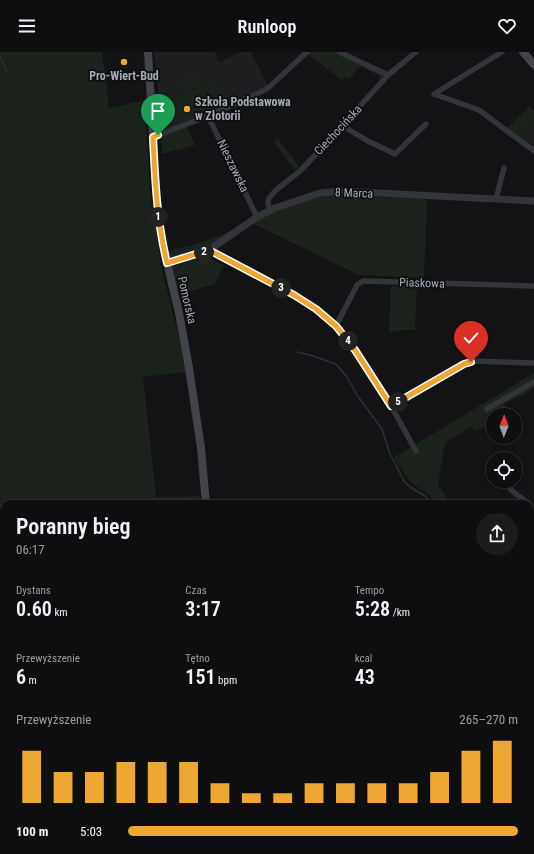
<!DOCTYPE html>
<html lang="pl">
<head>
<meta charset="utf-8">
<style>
	:root { --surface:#0e0e10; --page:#1c1c1e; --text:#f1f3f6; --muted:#9b9c9f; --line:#2e2e30; --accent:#eea732 }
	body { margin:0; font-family:"Roboto Condensed",sans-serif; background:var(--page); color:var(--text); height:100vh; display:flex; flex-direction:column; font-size:15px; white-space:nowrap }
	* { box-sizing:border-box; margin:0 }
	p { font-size:13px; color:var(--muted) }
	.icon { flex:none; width:22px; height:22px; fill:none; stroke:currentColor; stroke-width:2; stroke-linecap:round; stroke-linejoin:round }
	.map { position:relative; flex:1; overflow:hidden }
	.sheet { position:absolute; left:0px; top:448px; width:534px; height:354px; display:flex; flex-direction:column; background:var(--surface); border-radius:12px 12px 0 0; box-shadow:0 2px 6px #0003,0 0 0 1px var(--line) }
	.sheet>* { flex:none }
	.needle { width:26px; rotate:1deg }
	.tools { position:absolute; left:486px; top:356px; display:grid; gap:8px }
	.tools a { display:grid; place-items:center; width:36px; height:36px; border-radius:50%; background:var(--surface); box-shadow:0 2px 6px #0003,0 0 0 1px var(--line); font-size:20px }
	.pin { position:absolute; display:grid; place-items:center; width:34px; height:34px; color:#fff; margin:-41px -17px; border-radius:50% 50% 50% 0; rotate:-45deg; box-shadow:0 0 4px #0007 }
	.pin .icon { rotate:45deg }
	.km { position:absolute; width:20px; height:20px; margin:-10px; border-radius:50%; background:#222; color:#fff; font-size:11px; line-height:20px; text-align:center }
	.round { display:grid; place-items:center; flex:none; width:42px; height:42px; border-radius:21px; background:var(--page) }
	.headline { display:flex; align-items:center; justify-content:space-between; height:68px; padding:0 16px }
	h1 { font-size:22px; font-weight:600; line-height:30px }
	.figures { display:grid; grid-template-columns:repeat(3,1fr); gap:6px; height:68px; padding:4px 16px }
	.figures div { display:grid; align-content:center }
	.figures b { font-size:20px; font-weight:600 }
	.figures small { font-size:11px; font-weight:400 }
	.figures p { font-size:11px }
	.chart { height:112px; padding:8px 16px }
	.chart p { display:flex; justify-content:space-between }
	.chart svg { width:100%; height:72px; margin-top:4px; stroke:var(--accent); stroke-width:6 }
	ul { padding:0 16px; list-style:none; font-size:13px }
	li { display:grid; grid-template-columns:64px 48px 1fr; align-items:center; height:30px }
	li i { height:10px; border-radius:5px; background:var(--accent) }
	header { display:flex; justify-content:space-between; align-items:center; height:52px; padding:0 16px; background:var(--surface); font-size:18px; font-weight:600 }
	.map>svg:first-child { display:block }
	.built { fill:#1f1f22 }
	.green { fill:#1b231c }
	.water { fill:#2a3238 }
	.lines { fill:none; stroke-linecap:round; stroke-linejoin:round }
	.stream { stroke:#2a3238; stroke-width:1.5 }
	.minor { stroke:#34353a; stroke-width:5.5 }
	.tertiary { stroke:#34353a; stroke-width:7 }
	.secondary { stroke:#42444a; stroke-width:8 }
	.route-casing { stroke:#fff; stroke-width:8 }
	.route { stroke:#eea732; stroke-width:5 }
	.poi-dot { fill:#eea732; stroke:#0e0e10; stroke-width:1.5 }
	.labels { text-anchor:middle; stroke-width:3.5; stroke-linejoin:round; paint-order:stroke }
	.poi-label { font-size:12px; font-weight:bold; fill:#a5abb5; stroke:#0e0e10 }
	.street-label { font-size:12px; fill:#a5abb5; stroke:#0e0e10 }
</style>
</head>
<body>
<header><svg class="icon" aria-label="menu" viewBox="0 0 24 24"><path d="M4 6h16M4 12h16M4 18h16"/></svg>Runloop<svg class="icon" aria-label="heart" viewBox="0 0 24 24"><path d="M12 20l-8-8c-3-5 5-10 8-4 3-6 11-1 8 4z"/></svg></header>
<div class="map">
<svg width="534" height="802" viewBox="0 0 534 802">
	<rect width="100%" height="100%" fill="#131315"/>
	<path class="built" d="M 154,0 L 215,0 L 219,11 L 241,0 L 251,0 L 268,34 L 162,81 Z
		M 534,71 L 534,97 L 519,86 Z"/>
	<path class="green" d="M 0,0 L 102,0 L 109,56 L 145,48 L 150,144 L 162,217 L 187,320 L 143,325 L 156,445 L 200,444 L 200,452 L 4,452 L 4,798 L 233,798 L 234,802 L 0,802 Z
		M 304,0 L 335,0 L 383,24 L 379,29 L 379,24 L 362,15 L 357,17 L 349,27 L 346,24 L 342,28 L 308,2 L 270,37 L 239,54 L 187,75 L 195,93 L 162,102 L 162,81 L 268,34 Z
		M 199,18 L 204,31 L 182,40 L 176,27 Z
		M 213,30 L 222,52 L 178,70 L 170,48 Z
		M 530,54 L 534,59 L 534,71 L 519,86 L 507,76 Z
		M 277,86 L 299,114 L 295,118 L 274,90 Z
		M 328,143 L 421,147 L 427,149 L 424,226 L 359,223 L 252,171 L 277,156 Z
		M 234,178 L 196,209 L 206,206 L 224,213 L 215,232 L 180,242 L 166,199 L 198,192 Z
		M 391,234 L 417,235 L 415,278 L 404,278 L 389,280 Z
		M 534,321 L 534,336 L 523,343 L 505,351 L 506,363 L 493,363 L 493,370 L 474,380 L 471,375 L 445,390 L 438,433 L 451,452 L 437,452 L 429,443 L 412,431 L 393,406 Z
		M 534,485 L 534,556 L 530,553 L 530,490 Z
		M 530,557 L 534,561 L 534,776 L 530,780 Z"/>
	<path class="water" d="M 27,798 L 100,798 L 100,802 L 26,802 Z"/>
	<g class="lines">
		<path class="stream" d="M 0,4 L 7,20
			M 297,300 L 310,303 L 336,312 L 347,325 L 357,343 L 382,377 L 390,402 L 404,429 L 410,435 L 425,444 L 432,452
			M 530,557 L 534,561"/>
		<path class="minor" d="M 339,0 L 388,23
			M 434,42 L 479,58 L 534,99
			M 434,42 L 502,0
			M 208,64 L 257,165
			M 343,74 L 366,88 L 395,102 L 426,72
			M 153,85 L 208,64 L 267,37 L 307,0
			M 496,147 L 504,116
			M 269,159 L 268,150 L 269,146 L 276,138 L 300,119 L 322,96 L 388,23 L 416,0
			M 209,198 L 294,243 L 316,257 L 336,274 L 355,298 L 391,354 L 416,399
			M 336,274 L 357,233 L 363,229 L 534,234
			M 391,354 L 464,312 L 471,309 L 534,311
			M 487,357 L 534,330
			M 505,429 L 511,438 L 529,452
			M 452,798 L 454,802"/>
		<path class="tertiary" d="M 167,211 L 209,198 L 257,165 L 275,156 L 320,141 L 339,139 L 534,149"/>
		<path class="secondary" d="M 148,0 L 158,166 L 163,194 L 179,261 L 189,316 L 201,396 L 206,452
			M 523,0 L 534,13
			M 239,798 L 240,802"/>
	</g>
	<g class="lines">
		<defs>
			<path id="route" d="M 158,83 L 153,85 C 155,128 157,170 167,211 L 209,198 L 294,243 L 316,257 L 336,274 L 355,298 L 391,354 L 464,312 L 471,310"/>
		</defs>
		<use href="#route" class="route-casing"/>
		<use href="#route" class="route"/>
	</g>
	<g class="poi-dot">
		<circle cx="124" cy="10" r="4"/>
		<circle cx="187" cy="57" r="4"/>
	</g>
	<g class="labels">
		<g class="poi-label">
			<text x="124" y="28">Pro-Wiert-Bud</text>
			<text x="195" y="54" text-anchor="start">Szkoła Podstawowa<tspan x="195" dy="14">w Złotorii</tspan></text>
		</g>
		<g class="street-label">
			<text transform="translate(338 78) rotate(-47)" y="4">Ciechocińska</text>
			<text transform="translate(233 114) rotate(64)" y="4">Nieszawska</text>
			<text transform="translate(354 141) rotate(2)" y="4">8 Marca</text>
			<text transform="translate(422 231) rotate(2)" y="4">Piaskowa</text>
			<text transform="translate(187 248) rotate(77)" y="4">Pomorska</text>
		</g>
	</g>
</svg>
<div class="tools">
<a><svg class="needle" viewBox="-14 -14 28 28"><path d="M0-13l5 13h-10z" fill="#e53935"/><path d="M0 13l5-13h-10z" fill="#9b9c9f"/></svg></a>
<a><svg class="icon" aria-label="locate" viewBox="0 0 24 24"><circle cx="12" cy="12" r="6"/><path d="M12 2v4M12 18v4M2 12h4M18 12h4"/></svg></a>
</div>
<div class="pin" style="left:158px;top:83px;background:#1e9e55"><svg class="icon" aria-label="arrive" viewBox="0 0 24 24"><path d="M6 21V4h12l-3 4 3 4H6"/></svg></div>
<div class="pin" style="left:471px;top:310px;background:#d93025"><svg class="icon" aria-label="check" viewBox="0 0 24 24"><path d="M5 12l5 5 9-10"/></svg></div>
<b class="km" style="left:158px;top:165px">1</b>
<b class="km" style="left:204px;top:200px">2</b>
<b class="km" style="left:281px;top:236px">3</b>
<b class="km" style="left:348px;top:289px">4</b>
<b class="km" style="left:398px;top:350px">5</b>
<section class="sheet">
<div class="headline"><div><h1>Poranny bieg</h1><p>06:17</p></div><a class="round"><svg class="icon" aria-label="share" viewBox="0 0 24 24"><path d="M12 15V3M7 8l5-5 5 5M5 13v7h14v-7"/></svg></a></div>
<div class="figures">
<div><p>Dystans</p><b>0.60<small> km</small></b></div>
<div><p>Czas</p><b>3:17</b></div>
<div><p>Tempo</p><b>5:28<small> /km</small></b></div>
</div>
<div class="figures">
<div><p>Przewyższenie</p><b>6<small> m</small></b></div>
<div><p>Tętno</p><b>151<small> bpm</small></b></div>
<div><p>kcal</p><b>43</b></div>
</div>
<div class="chart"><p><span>Przewyższenie</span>265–270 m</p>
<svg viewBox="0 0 160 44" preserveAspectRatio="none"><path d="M5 44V12M15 44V25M25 44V25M35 44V19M45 44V19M55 44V19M65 44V32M75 44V38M85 44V38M95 44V32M105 44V32M115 44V32M125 44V32M135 44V25M145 44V12M155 44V6"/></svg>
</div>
<ul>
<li><b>100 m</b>5:03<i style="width:100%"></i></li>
</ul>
</section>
</div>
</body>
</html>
